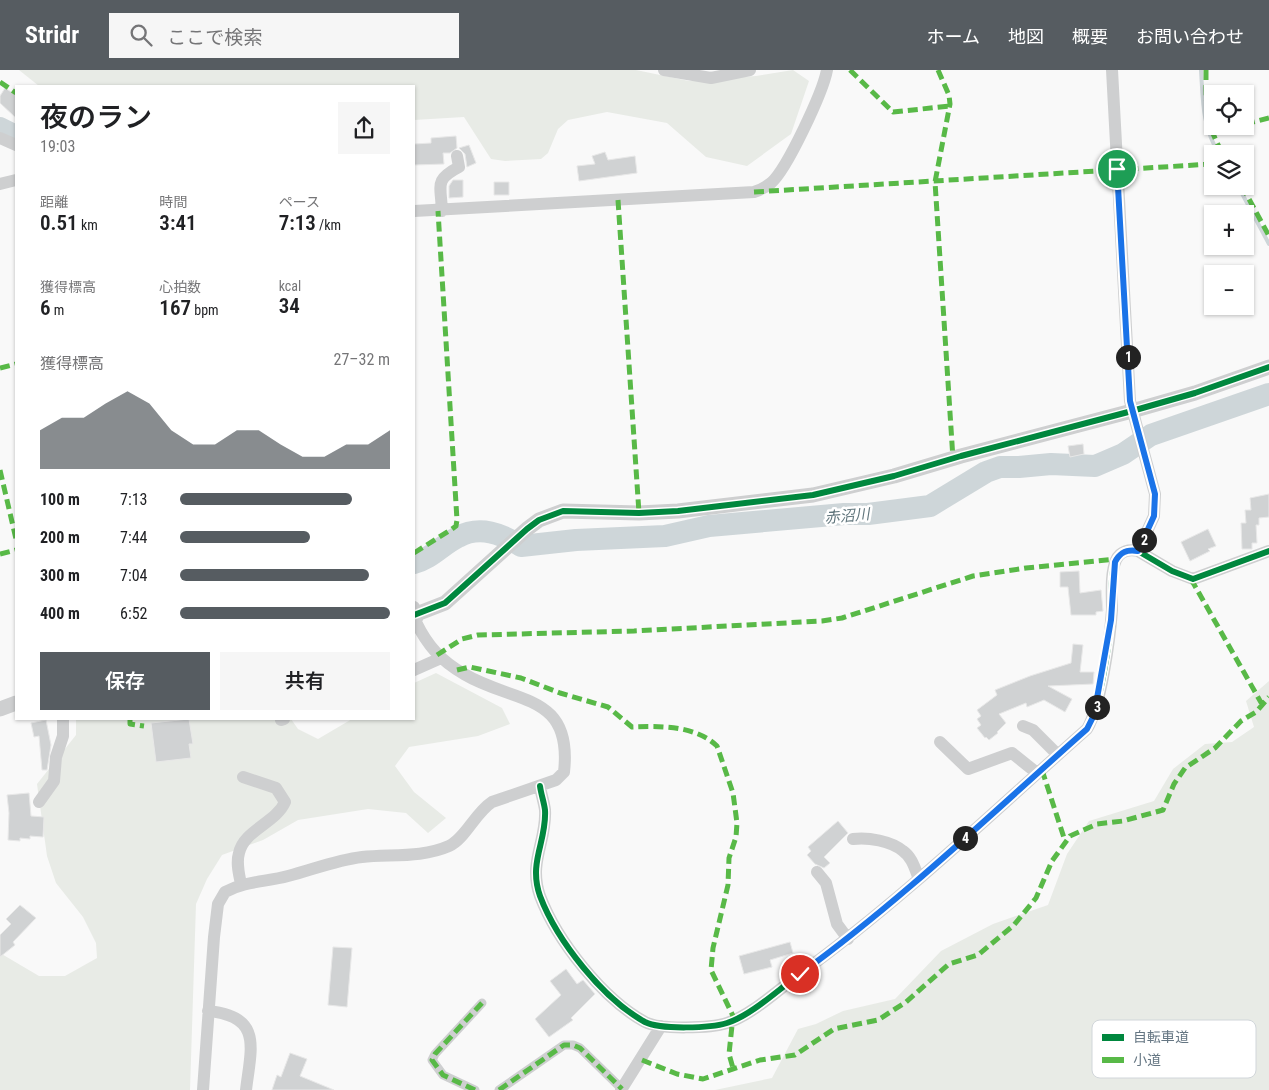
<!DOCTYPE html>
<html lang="ja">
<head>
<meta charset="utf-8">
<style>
	:root { --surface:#fff; --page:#f6f6f6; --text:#202124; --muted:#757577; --accent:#565c61 }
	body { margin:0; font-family:"Roboto Condensed","Noto Sans JP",sans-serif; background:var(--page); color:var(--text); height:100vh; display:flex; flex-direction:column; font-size:19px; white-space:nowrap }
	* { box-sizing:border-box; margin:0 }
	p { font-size:16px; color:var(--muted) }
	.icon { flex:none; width:28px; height:28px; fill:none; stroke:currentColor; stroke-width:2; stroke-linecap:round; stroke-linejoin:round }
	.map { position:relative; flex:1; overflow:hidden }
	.details { position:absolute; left:15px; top:15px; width:400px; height:635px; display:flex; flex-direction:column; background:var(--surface); border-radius:0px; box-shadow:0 1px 4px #0004 }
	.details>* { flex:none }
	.buttons { position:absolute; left:1204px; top:15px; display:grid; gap:10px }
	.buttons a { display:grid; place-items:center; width:50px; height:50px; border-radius:0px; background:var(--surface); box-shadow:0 1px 4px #0004; font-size:25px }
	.pin { position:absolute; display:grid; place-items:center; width:42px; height:42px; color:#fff; margin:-21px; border:2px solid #fff; border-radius:50%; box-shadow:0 1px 5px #0007 }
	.km { position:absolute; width:25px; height:25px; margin:-12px; border-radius:50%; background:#222; color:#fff; font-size:14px; line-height:25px; text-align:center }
	.round { display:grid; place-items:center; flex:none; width:52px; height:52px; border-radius:0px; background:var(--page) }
	.head { display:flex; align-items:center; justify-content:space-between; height:85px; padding:0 25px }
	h1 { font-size:28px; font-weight:600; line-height:38px }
	.figures { display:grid; grid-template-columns:repeat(3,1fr); gap:8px; height:85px; padding:5px 25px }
	.figures div { display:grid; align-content:center }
	.figures b { font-size:21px; font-weight:600 }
	.figures small { font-size:14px; font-weight:400 }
	.figures p { font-size:14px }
	.chart { height:140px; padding:10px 25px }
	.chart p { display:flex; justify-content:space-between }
	.chart svg { width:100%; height:90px; margin-top:5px; fill:var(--accent); opacity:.7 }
	.button { display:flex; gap:10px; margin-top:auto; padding:10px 25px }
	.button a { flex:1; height:58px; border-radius:0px; background:var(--accent); color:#fff; font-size:20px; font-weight:600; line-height:58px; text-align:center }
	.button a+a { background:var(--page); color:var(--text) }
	ul { padding:0 25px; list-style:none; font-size:16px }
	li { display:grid; grid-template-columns:80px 60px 1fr; align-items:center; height:38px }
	li i { height:12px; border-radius:6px; background:var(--accent) }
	header { display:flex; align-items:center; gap:30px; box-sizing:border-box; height:70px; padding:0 25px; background:var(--accent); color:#fff }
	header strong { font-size:24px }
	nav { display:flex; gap:28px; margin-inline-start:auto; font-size:18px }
	.search { width:350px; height:45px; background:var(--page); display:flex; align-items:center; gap:12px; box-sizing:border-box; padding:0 18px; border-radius:0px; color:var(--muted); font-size:19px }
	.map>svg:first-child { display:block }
	.green { fill:#e8ebe6 }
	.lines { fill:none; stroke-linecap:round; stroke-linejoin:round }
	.stream { stroke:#ced6d9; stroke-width:4 }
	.river { stroke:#ced6d9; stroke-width:22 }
	.building { fill:#d0d2d3; stroke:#e8e8e8 }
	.pedestrian { stroke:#cecfd0; stroke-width:9 }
	.minor { stroke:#cecfd0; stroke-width:12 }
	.tertiary { stroke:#cecfd0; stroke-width:15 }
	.quiet { stroke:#58b947; stroke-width:5; stroke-dasharray:10 5; stroke-linecap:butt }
	.cycleway-casing { stroke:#fff; stroke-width:9 }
	.cycleway { stroke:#00873e; stroke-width:6 }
	.route-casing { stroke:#fff; stroke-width:10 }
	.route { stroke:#1a73e8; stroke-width:6 }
	.labels { text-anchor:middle; stroke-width:5; stroke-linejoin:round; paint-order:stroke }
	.water-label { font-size:15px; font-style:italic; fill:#60757c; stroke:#fff }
	.key { fill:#fff; stroke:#d1d6da; stroke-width:1 }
	.key-label { font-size:14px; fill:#657683 }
</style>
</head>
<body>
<header>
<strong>Stridr</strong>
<div class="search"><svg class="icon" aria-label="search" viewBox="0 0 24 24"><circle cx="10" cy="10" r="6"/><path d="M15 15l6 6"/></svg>ここで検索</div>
<nav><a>ホーム</a><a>地図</a><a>概要</a><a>お問い合わせ</a></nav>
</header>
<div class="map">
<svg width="1269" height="1020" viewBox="0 0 1269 1020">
	<rect width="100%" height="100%" fill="#f9f9f9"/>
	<path class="green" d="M 19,0 L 636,0 L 689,11 L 756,6 L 793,0 L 809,11 L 791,64 L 747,96 L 706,87 L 667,53 L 607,42 L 568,50 L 558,59 L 548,83 L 541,89 L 505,91 L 491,89 L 464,47 L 414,50 L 414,16 L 39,16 Z
		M 436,603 L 502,638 L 510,654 L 478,666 L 409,677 L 395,696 L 414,722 L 446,748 L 428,763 L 406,743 L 368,739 L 298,750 L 263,770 L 222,785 L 207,809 L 196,834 L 190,1020 L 0,1020 L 0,883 L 39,906 L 65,906 L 97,888 L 96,873 L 83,847 L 56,813 L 47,786 L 37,714 L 76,665 L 76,649 L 291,649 L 298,659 L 318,669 L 352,649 L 414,649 L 414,613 Z
		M 1269,611 L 1269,1020 L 715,1020 L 772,1008 L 798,959 L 816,954 L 843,941 L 895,929 L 941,881 L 993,854 L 1048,835 L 1067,784 L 1089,751 L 1154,731 L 1173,699 L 1205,674 L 1232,672 L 1254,657 L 1246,631 Z"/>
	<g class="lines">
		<path class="stream" d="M 1201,0 C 1203,31 1202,56 1219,84
			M 1238,116 L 1269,174"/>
		<path class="river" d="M 0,58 L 16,66
			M 414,493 C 431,489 442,475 458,467 C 480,455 502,464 521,476 L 576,470 L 665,466 L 709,456 L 844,444 L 868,444 L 930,436 L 986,402 L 1000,397 L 1019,397 L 1051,394 L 1095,396 L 1123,384 L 1151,365 L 1269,324"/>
	</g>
	<path class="building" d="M 5,18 L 16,25 L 16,48 L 0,33 L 0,26 Z
		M 456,66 L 457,78 L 450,83 L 443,83 L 444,94 L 414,95 L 414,74 L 431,73 L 431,68 Z
		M 469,75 L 476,93 L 467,97 L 465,84 L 459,78 Z
		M 605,82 L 608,90 L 635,86 L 637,103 L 579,111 L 577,96 L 595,94 L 592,86 Z
		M 453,110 L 463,110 L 463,127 L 449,128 L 449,116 Z
		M 494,112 L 509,112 L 509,125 L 494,125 Z
		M 1083,374 L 1084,384 L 1070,387 L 1068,376 Z
		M 1269,424 L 1269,447 L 1259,448 L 1259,455 L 1256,455 L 1257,473 L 1252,473 L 1252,479 L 1242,479 L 1241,453 L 1246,453 L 1245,440 L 1251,440 L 1250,428 Z
		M 1208,459 L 1216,476 L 1208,479 L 1210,481 L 1190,491 L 1181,472 Z
		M 1079,501 L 1080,523 L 1101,520 L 1103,541 L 1096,542 L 1096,545 L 1071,545 L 1068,517 L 1060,517 L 1060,502 Z
		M 1073,574 L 1083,575 L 1080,602 L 1094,602 L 1093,614 L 1048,616 L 1072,629 L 1065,642 L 1044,630 L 1027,637 L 1026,633 L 999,644 L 1006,653 L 997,662 L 998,663 L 989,670 L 986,667 L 985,668 L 977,658 L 981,655 L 977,649 L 981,646 L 977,640 L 997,625 L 995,620 L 1030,606 L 1071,593 Z
		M 189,649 L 193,674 L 189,674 L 191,688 L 156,692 L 151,653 Z
		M 46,650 L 51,675 L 47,700 L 42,700 L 39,666 L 34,667 L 31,653 Z
		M 29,723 L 31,746 L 44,747 L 43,767 L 30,766 L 30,769 L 20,768 L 20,771 L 8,770 L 9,743 L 7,725 Z
		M 838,751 L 848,763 L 824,787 L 830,793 L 824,798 L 815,794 L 807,785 L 811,781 L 808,777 Z
		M 20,835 L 36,848 L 13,872 L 15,875 L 0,887 L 0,865 L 11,854 L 6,849 Z
		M 790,872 L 793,883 L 770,890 L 772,897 L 744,904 L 739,886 Z
		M 333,877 L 352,878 L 347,937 L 328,935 Z
		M 566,899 L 577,914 L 583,910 L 595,924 L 571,948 L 573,950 L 549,967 L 535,949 L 561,925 L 550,911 Z
		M 290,983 L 307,989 L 300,1006 L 334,1020 L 272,1020 L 277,1005 L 281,1007 Z"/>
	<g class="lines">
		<path class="pedestrian" d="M 475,1020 L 443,1005 L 432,990 L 435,984 L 482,933
			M 499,1020 L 564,975 L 573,975 L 580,978 L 622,1019"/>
		<path class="minor" d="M 664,0 L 711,8 L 750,0
			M 1112,0 L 1130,331 L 1155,424 L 1154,446 L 1138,481
			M 0,68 L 16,75
			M 0,114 L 16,110
			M 414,141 L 754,122 C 760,120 766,117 771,113 C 787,99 823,22 827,0
			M 442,141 C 441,115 434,110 459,97 L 457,86
			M 414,600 L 441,588
			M 281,650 L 284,649
			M 1023,656 L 1033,660 L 1058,685
			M 940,672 L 968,699 L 1012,683 L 1037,703
			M 540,716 C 541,724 544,732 545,740 C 547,771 528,792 540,826 C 557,871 603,929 645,952 C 661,960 711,958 727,953 C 752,945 779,919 800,904 C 902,830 993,742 1087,659 C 1101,636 1110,568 1112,540 C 1112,525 1110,504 1116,490 C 1120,481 1129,479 1138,481 L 1172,501 L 1193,509 L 1269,481
			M 39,732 L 54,711 L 56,687 L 63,666 L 63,649
			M 853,769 C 868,767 891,771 903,781 C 912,787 915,799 919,809
			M 817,802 L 826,813 L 837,854 L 848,869
			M 241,814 C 239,804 236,793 239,783 C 244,760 276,753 285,732 L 276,718 L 243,707
			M 208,941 C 263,946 251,978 246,1020
			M 203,1020 L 214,867 L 218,834 L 225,822 C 245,811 266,812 288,806 C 312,800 336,790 362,787 C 391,784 422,788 449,776 C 465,769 475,743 492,732 L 556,710 L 564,702 C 573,622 514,634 464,604 C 441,591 427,575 416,552 L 418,545 L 414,537
			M 621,1020 L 661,956"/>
		<path class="tertiary" d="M 414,545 L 445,533 L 527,459 L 539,450 L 563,441 L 639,443 L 678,441 L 813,425 L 894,406 L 961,386 L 1132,341 L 1195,323 L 1269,297
			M 0,639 L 16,633"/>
		<path class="quiet" d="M 850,0 L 893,42 L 950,36
			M 938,0 L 949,25 L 950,34 L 935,112 L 953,389
			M 1206,0 C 1206,34 1205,53 1223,84
			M 0,12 L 16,23
			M 1245,54 L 1269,48
			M 1212,63 L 1238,56
			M 1242,116 L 1269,166
			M 754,122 L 1212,94
			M 618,130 L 639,443
			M 0,298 L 16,294
			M 0,400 L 16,469
			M 414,483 L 452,459 L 456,456 L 457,450 L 438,141
			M 0,484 L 16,480
			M 1191,509 L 1263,636
			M 437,585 L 462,569 L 478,565 L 634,561 L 822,551 L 842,548 L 973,506 L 1026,498 L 1116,489
			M 457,600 L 470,597 L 521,608 L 560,623 L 608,637 L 632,657 C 660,656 695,655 717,676 L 733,723 L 737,753 L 736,767 L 729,788 L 728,815 L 713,878 L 711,900 L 733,946 L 729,984 L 733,998
			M 130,649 L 130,654 L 144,656
			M 1042,700 L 1065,771
			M 642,990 L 677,1004 L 703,1009 L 760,990 L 795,985 L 834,959 L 878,950 L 906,932 L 949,894 L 978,885 L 1014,855 L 1036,828 L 1052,791 L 1070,766 L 1097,754 L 1123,751 L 1163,740 L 1174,714 L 1185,698 L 1215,678 L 1241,651 L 1256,642 L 1269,627
			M 475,1020 L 443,1005 L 432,990 L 435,984 L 482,933
			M 499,1020 L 564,975 L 573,975 L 580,978 L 622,1019"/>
		<defs>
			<path id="cycleway" d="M 414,545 L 445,533 L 527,459 L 539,450 L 563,441 L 639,443 L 678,441 L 813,425 L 894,406 L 961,386 L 1132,341 L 1195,323 L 1269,297
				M 540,716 C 541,724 544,732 545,740 C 547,771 528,792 540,826 C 557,871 603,929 645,952 C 661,960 711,958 727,953 C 752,945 779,919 800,904 C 902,830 993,742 1087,659 C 1101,636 1110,568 1112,540 C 1112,525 1110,504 1116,490 C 1120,481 1129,479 1138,481 L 1172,501 L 1193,509 L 1269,481"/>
		</defs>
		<use href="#cycleway" class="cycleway-casing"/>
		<use href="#cycleway" class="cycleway"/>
	</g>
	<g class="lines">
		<defs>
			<path id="route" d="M 800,904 C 902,830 993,742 1087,659 L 1094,645 L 1111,550 L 1115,492 C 1120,482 1127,479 1138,481 L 1154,446 L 1155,424 L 1130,331 L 1117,99"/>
		</defs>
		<use href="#route" class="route-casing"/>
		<use href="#route" class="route"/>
	</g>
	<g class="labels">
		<g class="water-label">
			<text transform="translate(847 446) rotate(-5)" y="5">赤沼川</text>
		</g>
	</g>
	<rect x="1092" y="950" width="164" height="58" rx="8" class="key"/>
	<rect x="1102" y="964" width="22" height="7" fill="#00873e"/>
	<rect x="1102" y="987" width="22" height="6" fill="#58b947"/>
	<g class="key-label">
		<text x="1133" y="972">自転車道</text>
		<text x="1133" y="995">小道</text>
	</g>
</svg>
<div class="buttons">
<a><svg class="icon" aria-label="locate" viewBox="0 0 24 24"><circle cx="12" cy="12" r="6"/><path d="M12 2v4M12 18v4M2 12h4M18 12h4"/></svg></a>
<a><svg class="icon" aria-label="layers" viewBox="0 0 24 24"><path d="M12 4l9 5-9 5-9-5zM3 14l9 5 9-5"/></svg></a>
<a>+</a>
<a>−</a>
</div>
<div class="pin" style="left:1117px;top:99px;background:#1e9e55"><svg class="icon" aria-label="arrive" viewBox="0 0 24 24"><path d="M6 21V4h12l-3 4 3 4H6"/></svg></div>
<div class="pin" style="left:800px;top:904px;background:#d93025"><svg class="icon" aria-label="check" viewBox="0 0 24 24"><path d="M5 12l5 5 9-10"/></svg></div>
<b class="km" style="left:1128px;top:287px">1</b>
<b class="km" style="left:1144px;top:470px">2</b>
<b class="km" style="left:1097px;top:637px">3</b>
<b class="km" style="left:965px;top:768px">4</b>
<section class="details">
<div class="head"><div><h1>夜のラン</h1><p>19:03</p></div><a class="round"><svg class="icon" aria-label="share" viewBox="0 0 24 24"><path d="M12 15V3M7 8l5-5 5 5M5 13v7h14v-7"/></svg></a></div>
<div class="figures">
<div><p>距離</p><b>0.51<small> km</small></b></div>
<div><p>時間</p><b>3:41</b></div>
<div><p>ペース</p><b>7:13<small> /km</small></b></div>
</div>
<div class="figures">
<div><p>獲得標高</p><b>6<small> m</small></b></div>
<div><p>心拍数</p><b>167<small> bpm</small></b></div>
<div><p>kcal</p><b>34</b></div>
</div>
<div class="chart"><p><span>獲得標高</span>27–32 m</p>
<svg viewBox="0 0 160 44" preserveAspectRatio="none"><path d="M0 44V25L10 19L20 19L30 12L40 6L50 12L60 25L70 32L80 32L90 25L100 25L110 32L120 38L130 38L140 32L150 32L160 25V44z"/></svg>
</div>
<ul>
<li><b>100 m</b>7:13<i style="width:82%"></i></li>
<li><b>200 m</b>7:44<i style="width:62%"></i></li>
<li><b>300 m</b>7:04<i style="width:90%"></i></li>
<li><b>400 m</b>6:52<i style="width:100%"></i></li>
</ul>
<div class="button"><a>保存</a><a>共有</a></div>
</section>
</div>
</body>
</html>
